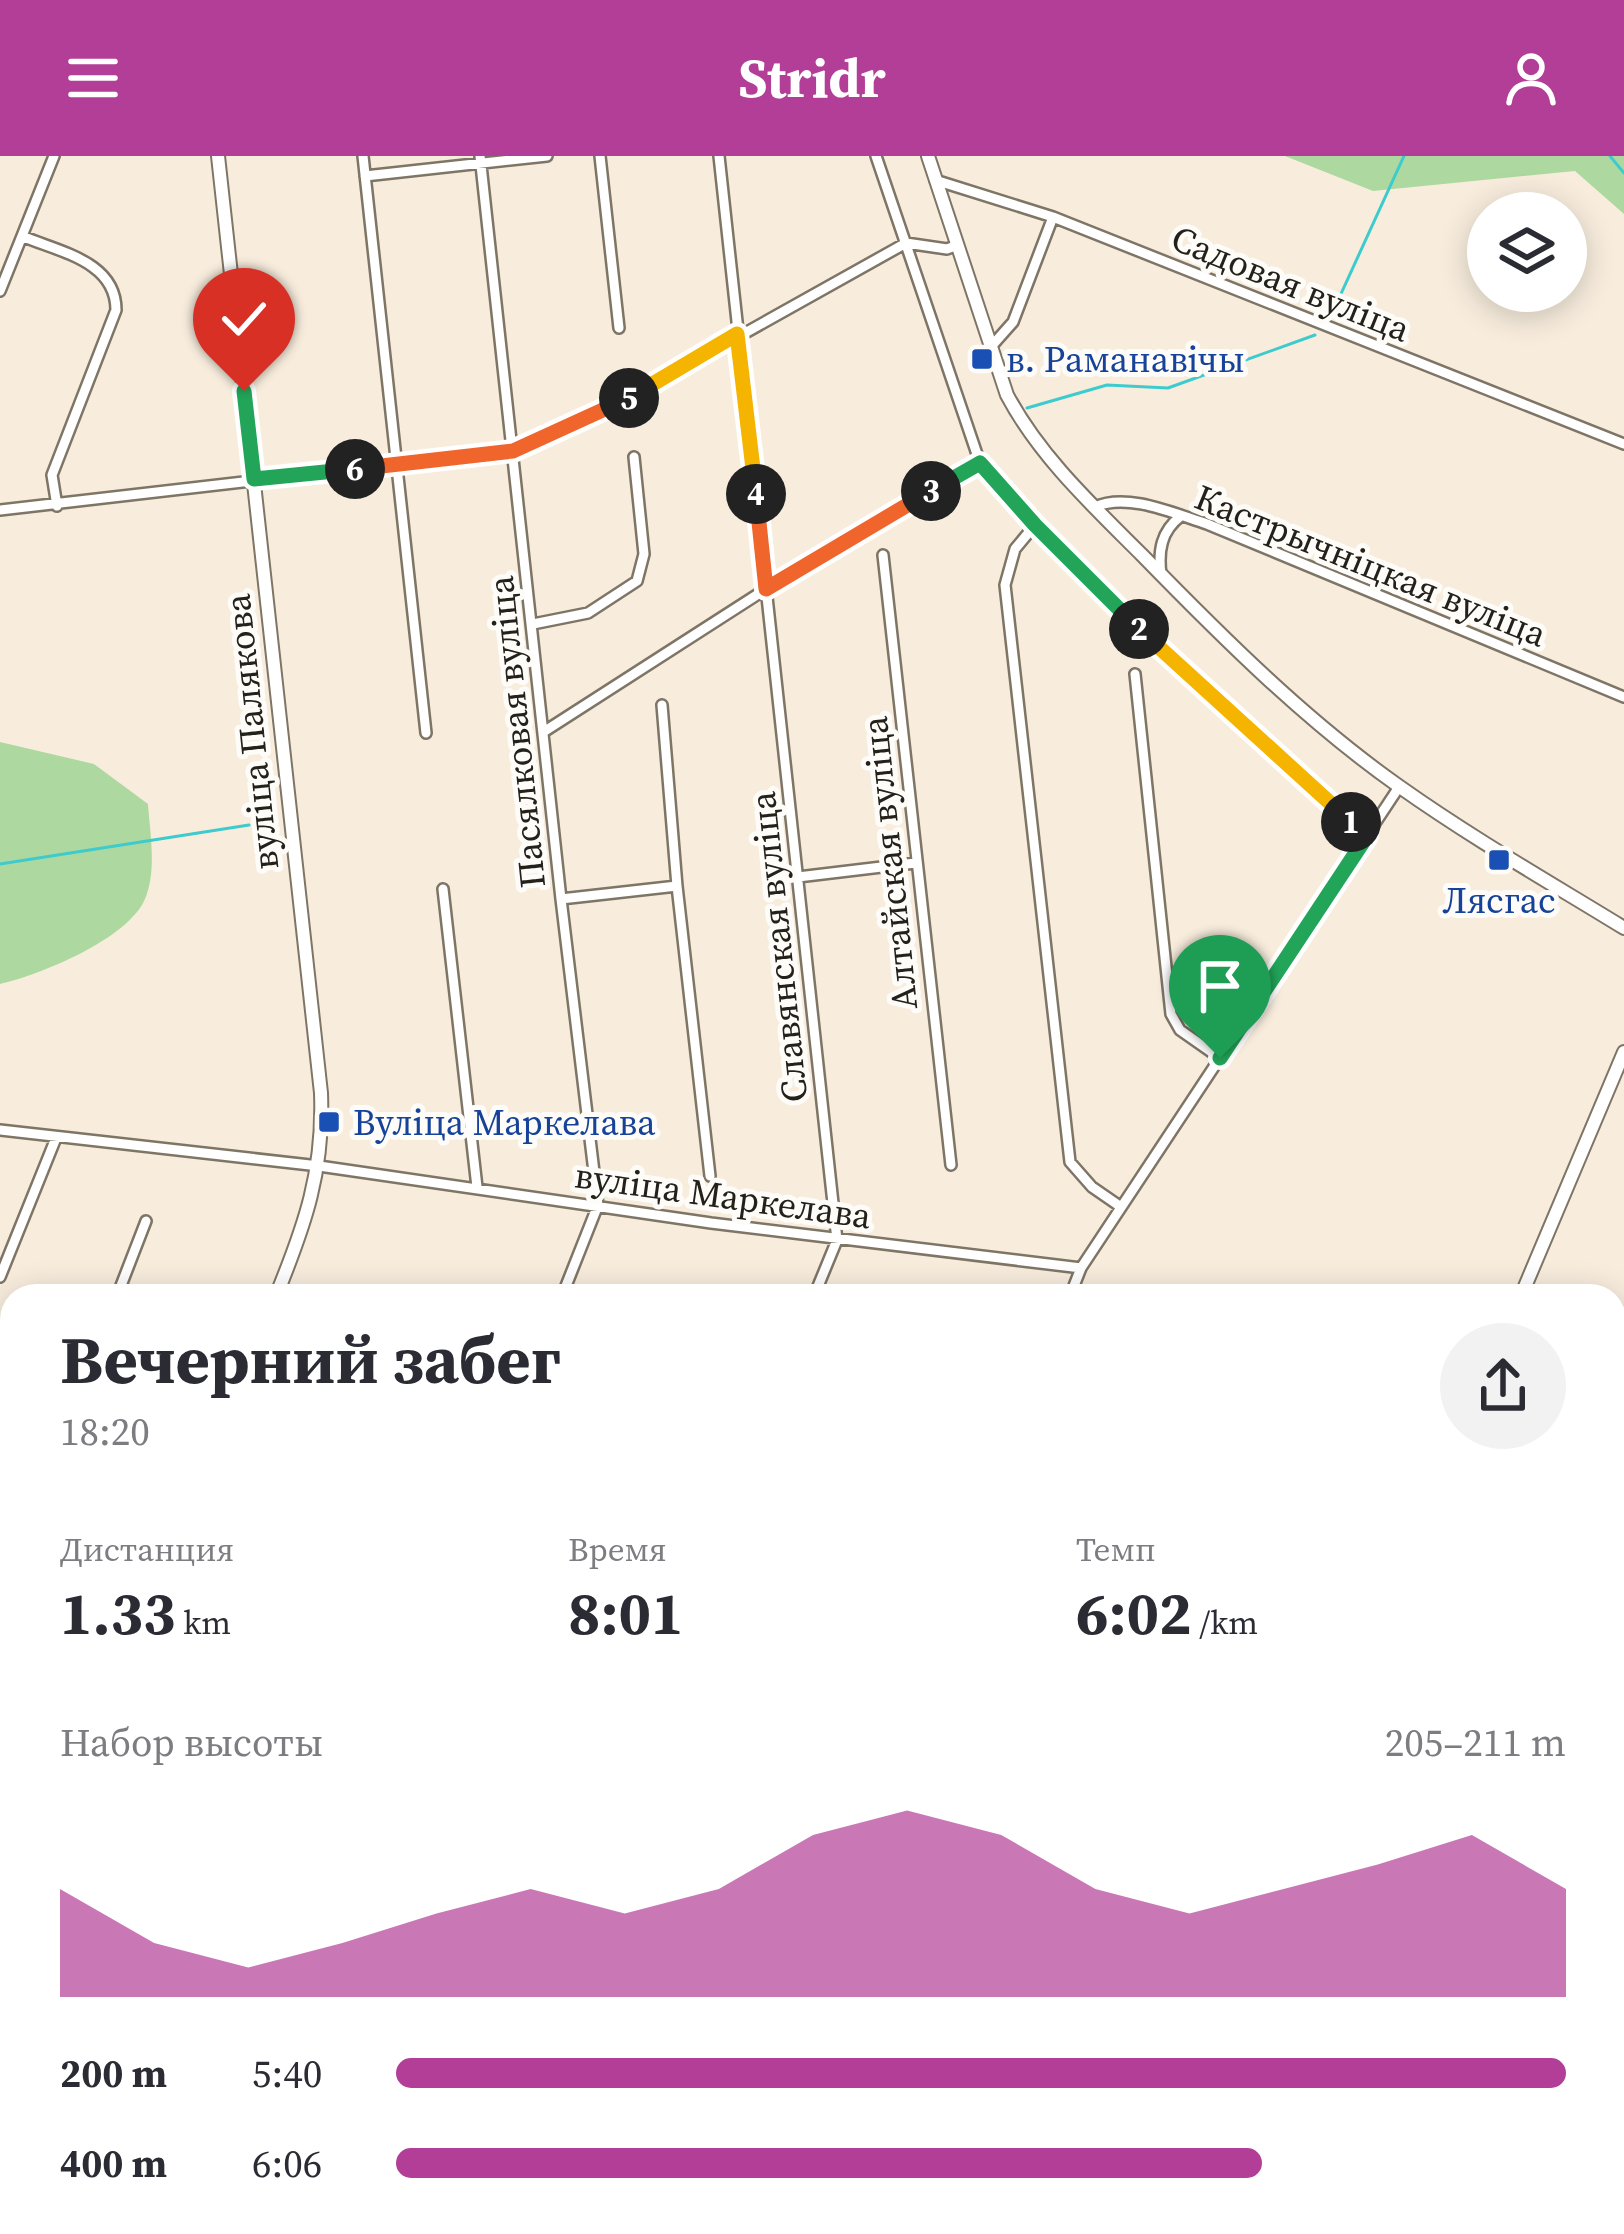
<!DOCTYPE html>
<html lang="ru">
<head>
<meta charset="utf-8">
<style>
	:root { --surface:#fff; --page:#f2f2f3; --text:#2b2b33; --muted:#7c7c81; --accent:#b33e97 }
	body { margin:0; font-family:"Source Serif 4",serif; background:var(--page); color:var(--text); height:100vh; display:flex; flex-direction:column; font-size:45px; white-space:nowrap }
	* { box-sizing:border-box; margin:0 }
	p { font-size:39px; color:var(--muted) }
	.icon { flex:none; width:66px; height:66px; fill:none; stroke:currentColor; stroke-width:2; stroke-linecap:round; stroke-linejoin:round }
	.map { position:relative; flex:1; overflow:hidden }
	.drawer { position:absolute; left:0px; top:1128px; width:1626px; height:951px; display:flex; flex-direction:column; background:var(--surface); border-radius:36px 36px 0 0; box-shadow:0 6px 30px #0003 }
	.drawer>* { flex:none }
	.tools { position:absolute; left:1467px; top:36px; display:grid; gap:24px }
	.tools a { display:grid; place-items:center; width:120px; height:120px; border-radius:50%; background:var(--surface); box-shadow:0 6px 30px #0003; font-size:60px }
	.pin { position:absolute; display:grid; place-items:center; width:102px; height:102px; color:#fff; margin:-123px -51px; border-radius:50% 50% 50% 0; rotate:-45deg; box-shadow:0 0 12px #0007 }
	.pin .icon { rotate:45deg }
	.km { position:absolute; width:60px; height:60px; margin:-30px; border-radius:50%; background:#222; color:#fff; font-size:33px; line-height:60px; text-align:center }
	.round { display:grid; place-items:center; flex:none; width:126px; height:126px; border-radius:63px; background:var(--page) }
	.headline { display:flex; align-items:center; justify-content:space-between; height:204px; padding:0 60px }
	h1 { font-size:66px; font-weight:700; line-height:90px }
	.metrics { display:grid; grid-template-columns:repeat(3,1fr); gap:18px; height:204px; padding:12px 60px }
	.metrics div { display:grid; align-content:center }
	.metrics b { font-size:60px; font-weight:700 }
	.metrics small { font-size:33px; font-weight:400 }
	.metrics p { font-size:33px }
	.chart { height:336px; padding:24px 60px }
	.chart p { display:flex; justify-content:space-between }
	.chart svg { width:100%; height:216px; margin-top:12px; fill:var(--accent); opacity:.7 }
	ul { padding:0 60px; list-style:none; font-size:39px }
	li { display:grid; grid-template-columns:192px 144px 1fr; align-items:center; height:90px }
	li i { height:30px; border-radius:15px; background:var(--accent) }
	header { display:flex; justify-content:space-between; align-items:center; height:156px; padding:0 60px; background:var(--accent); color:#fff; font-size:54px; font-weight:700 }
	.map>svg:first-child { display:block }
	.green { fill:#add9a0 }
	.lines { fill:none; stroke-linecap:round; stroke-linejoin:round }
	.stream { stroke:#3dcbcd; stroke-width:3 }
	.street-casing { stroke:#7e7566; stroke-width:14 }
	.secondary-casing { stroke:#7e7566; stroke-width:16 }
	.street { stroke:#fff; stroke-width:9 }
	.secondary { stroke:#fff; stroke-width:12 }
	.split-1-casing { stroke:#fff; stroke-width:24 }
	.split-2-casing { stroke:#fff; stroke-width:24 }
	.split-3-casing { stroke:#fff; stroke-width:24 }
	.split-4-casing { stroke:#fff; stroke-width:24 }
	.split-5-casing { stroke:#fff; stroke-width:24 }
	.split-6-casing { stroke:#fff; stroke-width:24 }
	.split-7-casing { stroke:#fff; stroke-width:24 }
	.split-1 { stroke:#22a559; stroke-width:15 }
	.split-2 { stroke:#f5b400; stroke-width:15 }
	.split-3 { stroke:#22a559; stroke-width:15 }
	.split-4 { stroke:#f0652b; stroke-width:15 }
	.split-5 { stroke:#f5b400; stroke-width:15 }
	.split-6 { stroke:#f0652b; stroke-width:15 }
	.split-7 { stroke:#22a559; stroke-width:15 }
	.transit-dot { fill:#1a4fb4; stroke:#fefcf8; stroke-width:4.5 }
	.labels { text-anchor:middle; stroke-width:10; stroke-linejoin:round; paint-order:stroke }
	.street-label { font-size:36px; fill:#24201a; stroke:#fefcf8 }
	.transit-label { font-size:36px; fill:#164399; stroke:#fefcf8; text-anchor:start }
</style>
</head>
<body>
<header><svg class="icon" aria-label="menu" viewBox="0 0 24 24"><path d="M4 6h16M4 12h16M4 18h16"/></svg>Stridr<svg class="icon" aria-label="person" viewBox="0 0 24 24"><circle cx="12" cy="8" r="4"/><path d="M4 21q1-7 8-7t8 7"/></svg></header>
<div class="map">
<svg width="1624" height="2078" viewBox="0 0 1624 2078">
	<rect width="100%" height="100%" fill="#f8eddd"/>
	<path class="green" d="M 1285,0 L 1624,0 L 1624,58 L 1575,15 L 1373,35 Z
		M 0,586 L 94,608 L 148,648 C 150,677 157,715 145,743 C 128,783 40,819 0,828 Z"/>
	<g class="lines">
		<path class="stream" d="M 1610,0 L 1624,17
			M 1329,164 L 1404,0
			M 1027,252 L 1107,229 L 1168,232 L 1315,179
			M 0,708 L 249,669"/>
		<defs>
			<path id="street" d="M 363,0 L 426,577
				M 480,0 L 561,743 L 598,1049 L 562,1140
				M 600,0 L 619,172
				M 719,0 L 837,1084 L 814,1140
				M 876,0 L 980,307 L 1035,369 L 1139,473 L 1367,680
				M 365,20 L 547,0
				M 935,24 L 1053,61 L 1624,288
				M 22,80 C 59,96 116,105 116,154 L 52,319 L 57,350
				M 0,135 L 54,0
				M 989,193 L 1013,166 L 1053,61
				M 1095,351 C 1127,336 1175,358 1207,368 L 1624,541
				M 0,354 L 513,295 L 627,243 L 906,87 L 947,93 L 955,90
				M 1035,369 L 1015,393 L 1005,429 L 1070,1006 L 1092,1031 L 1121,1051
				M 883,399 L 951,1009
				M 1161,419 C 1158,395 1161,375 1181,360
				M 533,468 L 588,457 L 637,425 L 644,398 L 634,301
				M 1135,518 L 1171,858 L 1180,874 L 1220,902
				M 662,549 L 677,730 L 710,1020
				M 545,575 L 766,433 L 980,307
				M 798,721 L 915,707
				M 443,733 L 477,1031
				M 561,743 L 677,730
				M 0,974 L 319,1010 L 711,1067 L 1081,1112
				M 0,1121 L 56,982
				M 117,1140 L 146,1065
				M 1070,1140 L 1081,1112 L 1399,631
				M 0,1300 L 12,1305
				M 0,1439 L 12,1409
				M 0,1637 L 12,1642
				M 1614,1641 L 1624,1615
				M 1614,2050 L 1624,2053
				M 441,2070 L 460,2078
				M 59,2078 L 63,2067
				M 184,2078 L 189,2067
				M 566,2078 L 571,2067
				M 694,2078 L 698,2067
				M 723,2078 L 727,2067
				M 898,2078 L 902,2067
				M 1084,2078 L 1089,2067
				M 1188,2078 L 1193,2067
				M 1447,2078 L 1451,2067"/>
			<path id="secondary" d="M 218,0 L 321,937 C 324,1015 305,1069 276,1140
				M 928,0 L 1007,239 C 1040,301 1093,350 1142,399 C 1222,481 1306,565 1400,631 C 1472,682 1549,726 1624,772
				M 1521,1140 L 1624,896
				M 1614,1235 L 1624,1239
				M 0,1835 L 12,1804"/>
		</defs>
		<use href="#street" class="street-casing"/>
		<use href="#secondary" class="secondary-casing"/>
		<use href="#street" class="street"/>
		<use href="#secondary" class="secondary"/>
	</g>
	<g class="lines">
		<defs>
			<path id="split-1" d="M 1220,902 L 1367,680 L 1351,666"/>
			<path id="split-2" d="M 1139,473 L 1351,666"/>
			<path id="split-3" d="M 931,335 L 980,307 L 1035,369 L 1139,473"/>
			<path id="split-4" d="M 756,338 L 766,433 L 931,335"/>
			<path id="split-5" d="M 629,242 L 737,178 L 756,338"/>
			<path id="split-6" d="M 355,313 L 513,295 L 629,242"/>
			<path id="split-7" d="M 244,235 L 254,323 L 355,313"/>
		</defs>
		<use href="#split-1" class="split-1-casing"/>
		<use href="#split-2" class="split-2-casing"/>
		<use href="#split-3" class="split-3-casing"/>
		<use href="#split-4" class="split-4-casing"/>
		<use href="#split-5" class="split-5-casing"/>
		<use href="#split-6" class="split-6-casing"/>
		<use href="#split-7" class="split-7-casing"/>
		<use href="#split-1" class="split-1"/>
		<use href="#split-2" class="split-2"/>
		<use href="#split-3" class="split-3"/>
		<use href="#split-4" class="split-4"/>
		<use href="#split-5" class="split-5"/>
		<use href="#split-6" class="split-6"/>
		<use href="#split-7" class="split-7"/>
	</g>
	<g class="transit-dot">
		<rect x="970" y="191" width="24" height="24" rx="6"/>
		<rect x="1487" y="692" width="24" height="24" rx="6"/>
		<rect x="317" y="954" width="24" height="24" rx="6"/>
	</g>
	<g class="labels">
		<g class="street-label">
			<text transform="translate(1291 127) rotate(22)" y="13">Садовая вуліца</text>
			<text transform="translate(1371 409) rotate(22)" y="13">Кастрычніцкая вуліца</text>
			<text transform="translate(251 576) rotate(-96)" y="13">вуліца Палякова</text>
			<text transform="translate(516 576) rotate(-96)" y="13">Пасялковая вуліца</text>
			<text transform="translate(889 707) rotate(-96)" y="13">Алтайская вуліца</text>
			<text transform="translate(778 791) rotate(-96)" y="13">Славянская вуліца</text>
			<text transform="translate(723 1039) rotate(8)" y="13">вуліца Маркелава</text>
		</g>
		<g class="transit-label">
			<text x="1006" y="216">в. Раманавічы</text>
			<text x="1499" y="757" text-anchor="middle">Лясгас</text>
			<text x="353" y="979">Вуліца Маркелава</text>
		</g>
	</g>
</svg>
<div class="tools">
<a><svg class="icon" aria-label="layers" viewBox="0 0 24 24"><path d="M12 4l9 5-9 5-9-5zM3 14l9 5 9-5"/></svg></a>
</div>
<div class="pin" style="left:1220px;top:902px;background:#1e9e55"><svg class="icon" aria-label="arrive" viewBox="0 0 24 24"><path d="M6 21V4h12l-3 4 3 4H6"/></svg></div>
<div class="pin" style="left:244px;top:235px;background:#d93025"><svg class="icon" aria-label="check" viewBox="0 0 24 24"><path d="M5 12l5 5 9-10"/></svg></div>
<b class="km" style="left:1351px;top:666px">1</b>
<b class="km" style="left:1139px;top:473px">2</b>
<b class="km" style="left:931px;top:335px">3</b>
<b class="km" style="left:756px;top:338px">4</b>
<b class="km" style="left:629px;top:242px">5</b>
<b class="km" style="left:355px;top:313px">6</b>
<section class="drawer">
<div class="headline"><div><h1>Вечерний забег</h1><p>18:20</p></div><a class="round"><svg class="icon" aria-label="share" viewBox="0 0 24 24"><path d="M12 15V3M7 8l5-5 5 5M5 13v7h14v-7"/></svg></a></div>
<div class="metrics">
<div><p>Дистанция</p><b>1.33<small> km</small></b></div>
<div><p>Время</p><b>8:01</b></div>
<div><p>Темп</p><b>6:02<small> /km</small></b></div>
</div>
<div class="chart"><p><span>Набор высоты</span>205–211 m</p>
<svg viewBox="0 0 160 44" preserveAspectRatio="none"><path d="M0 44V22L10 33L20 38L30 33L40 27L50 22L60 27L70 22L80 11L90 6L100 11L110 22L120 27L130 22L140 17L150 11L160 22V44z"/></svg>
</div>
<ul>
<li><b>200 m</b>5:40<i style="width:100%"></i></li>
<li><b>400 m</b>6:06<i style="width:74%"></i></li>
</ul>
</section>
</div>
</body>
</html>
